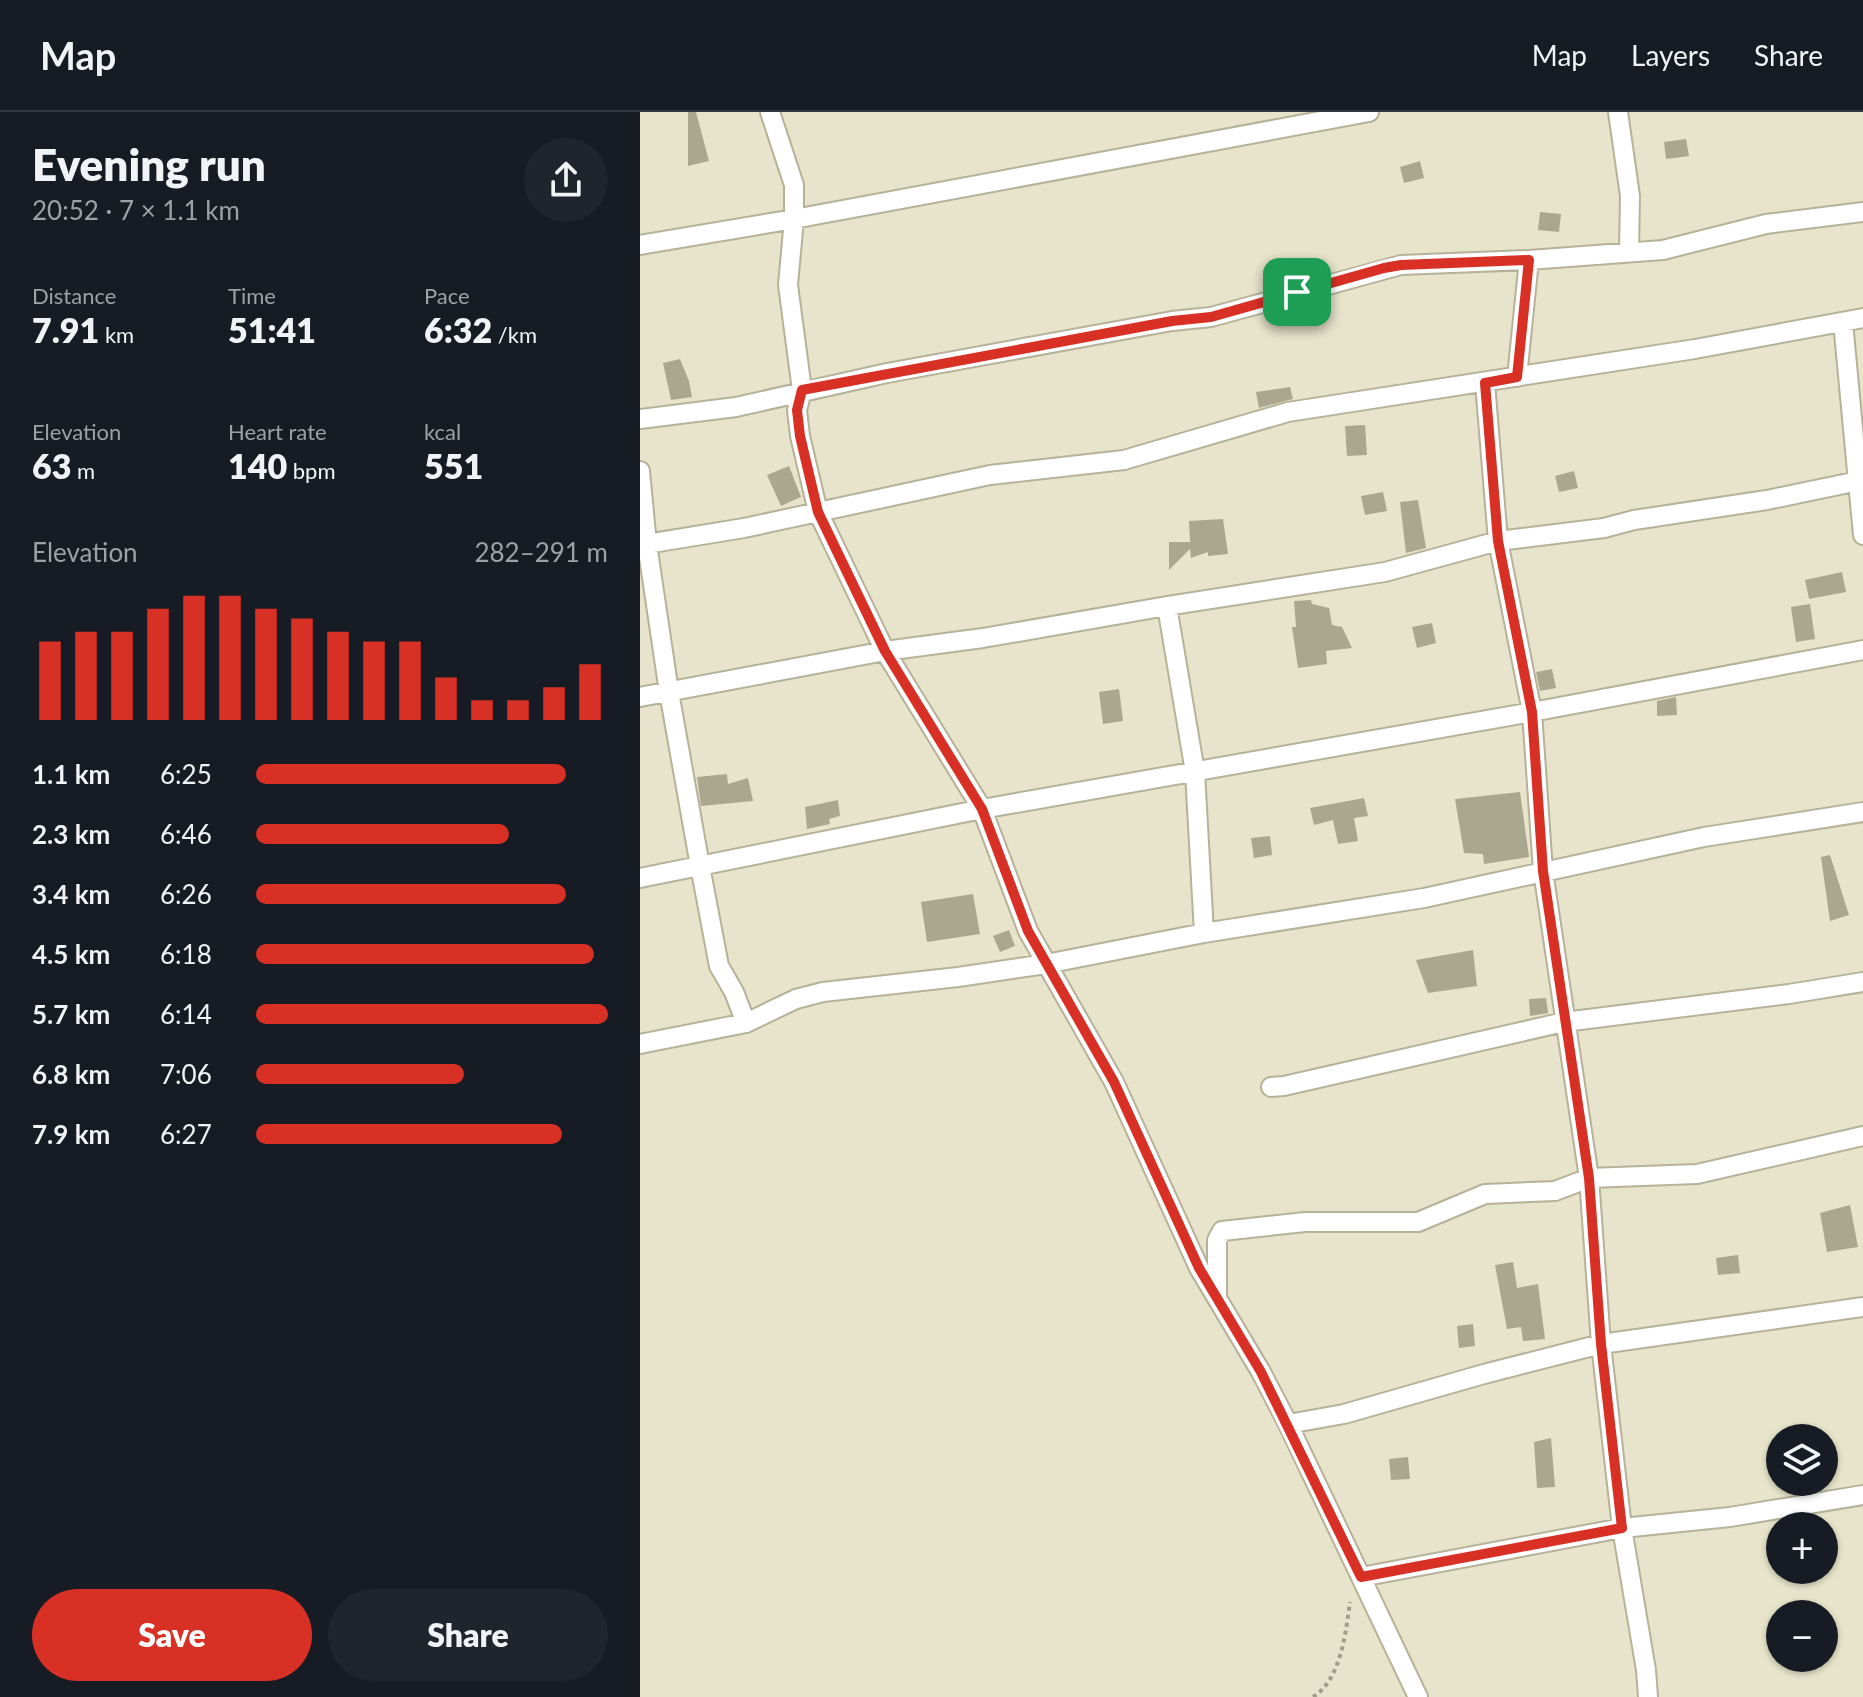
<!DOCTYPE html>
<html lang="en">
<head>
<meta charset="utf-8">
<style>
	:root { --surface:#171b24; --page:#20242c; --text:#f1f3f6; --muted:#9ea1a6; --line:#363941; --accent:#d93025 }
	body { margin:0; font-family:Lato,sans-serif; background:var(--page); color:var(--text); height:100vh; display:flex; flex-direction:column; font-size:30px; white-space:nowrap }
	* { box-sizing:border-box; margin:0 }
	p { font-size:26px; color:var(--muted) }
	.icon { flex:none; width:44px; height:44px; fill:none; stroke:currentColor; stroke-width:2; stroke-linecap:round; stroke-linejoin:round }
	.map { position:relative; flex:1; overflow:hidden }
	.side { display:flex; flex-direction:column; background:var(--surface); width:640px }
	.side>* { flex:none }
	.fabs { position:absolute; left:1126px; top:1312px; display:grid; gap:16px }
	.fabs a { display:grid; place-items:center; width:72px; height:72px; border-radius:50%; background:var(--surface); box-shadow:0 2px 6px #0004; font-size:40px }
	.pin { position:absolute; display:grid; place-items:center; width:68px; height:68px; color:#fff; margin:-34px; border-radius:16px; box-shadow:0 4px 12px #0006 }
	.round { display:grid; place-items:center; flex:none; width:84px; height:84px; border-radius:42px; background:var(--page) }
	.head { display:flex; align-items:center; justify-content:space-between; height:136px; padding:0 32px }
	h1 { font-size:44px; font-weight:800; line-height:60px }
	.stats { display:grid; grid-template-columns:repeat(3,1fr); gap:12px; height:136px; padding:8px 32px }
	.stats div { display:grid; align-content:center }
	.stats b { font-size:34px; font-weight:800 }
	.stats small { font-size:22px; font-weight:400 }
	.stats p { font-size:22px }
	.chart { height:224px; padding:16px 32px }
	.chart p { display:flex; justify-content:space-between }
	.chart svg { width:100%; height:144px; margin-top:8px; stroke:var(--accent); stroke-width:6 }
	.action { display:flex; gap:16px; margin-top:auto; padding:16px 32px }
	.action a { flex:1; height:92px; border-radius:48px; background:var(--accent); color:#fff; font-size:32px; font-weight:800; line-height:92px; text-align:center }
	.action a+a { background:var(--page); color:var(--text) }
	ul { padding:0 32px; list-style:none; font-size:26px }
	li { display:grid; grid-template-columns:128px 96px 1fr; align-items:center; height:60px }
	li i { height:20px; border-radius:10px; background:var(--accent) }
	header { display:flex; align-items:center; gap:48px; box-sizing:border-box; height:112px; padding:0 40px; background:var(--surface); border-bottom:2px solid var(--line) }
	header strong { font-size:38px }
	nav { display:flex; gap:44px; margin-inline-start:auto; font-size:28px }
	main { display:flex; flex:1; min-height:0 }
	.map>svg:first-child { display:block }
	.building { fill:#aba78f }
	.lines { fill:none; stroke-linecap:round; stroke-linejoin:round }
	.minor-casing { stroke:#b6b29a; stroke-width:22 }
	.path { stroke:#9f9c8a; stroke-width:4; stroke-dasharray:4 4; stroke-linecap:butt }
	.minor { stroke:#fff; stroke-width:18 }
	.route-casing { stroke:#fff; stroke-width:16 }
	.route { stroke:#d93025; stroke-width:10 }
</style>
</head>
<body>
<header>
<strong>Map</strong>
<nav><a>Map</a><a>Layers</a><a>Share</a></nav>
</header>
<main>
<section class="side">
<div class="head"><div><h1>Evening run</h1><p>20:52 · 7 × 1.1 km</p></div><a class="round"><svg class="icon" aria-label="share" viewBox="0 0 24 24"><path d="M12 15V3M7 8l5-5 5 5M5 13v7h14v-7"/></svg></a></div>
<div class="stats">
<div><p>Distance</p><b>7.91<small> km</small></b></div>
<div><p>Time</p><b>51:41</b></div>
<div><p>Pace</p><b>6:32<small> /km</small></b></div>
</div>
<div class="stats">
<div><p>Elevation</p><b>63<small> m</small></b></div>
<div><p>Heart rate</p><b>140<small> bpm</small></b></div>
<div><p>kcal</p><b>551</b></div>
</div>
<div class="chart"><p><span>Elevation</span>282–291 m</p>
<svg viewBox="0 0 160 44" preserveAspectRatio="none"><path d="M5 44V20M15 44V17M25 44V17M35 44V10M45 44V6M55 44V6M65 44V10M75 44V13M85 44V17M95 44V20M105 44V20M115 44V31M125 44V38M135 44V38M145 44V34M155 44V27"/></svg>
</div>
<ul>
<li><b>1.1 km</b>6:25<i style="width:88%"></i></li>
<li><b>2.3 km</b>6:46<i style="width:72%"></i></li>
<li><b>3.4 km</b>6:26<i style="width:88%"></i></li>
<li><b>4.5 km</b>6:18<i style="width:96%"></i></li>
<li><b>5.7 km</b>6:14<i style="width:100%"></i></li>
<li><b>6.8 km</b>7:06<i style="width:59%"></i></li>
<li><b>7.9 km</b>6:27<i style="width:87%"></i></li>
</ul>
<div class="action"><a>Save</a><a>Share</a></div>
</section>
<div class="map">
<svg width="1223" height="1585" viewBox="0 0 1223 1585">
	<rect width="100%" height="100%" fill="#e7e4cb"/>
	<path class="building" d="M 48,0 L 56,0 L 69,49 L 48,54 Z
		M 1046,27 L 1049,44 L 1026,47 L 1024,30 Z
		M 780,49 L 784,66 L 764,71 L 760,55 Z
		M 900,100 L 921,102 L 919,120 L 898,118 Z
		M 40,247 L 49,269 L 52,285 L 31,288 L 23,251 Z
		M 650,275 L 653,287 L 619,296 L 616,280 Z
		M 725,313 L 727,343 L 707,344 L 705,314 Z
		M 149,354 L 161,385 L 141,394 L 127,363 Z
		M 934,359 L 938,376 L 919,380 L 915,364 Z
		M 743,380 L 747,399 L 725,403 L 721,384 Z
		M 778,388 L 786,436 L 766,441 L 760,390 Z
		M 583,407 L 588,442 L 568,444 L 568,440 L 551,446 L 550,437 L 529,458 L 529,430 L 550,430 L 549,409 Z
		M 1202,460 L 1206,480 L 1169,487 L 1165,468 Z
		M 671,488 L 672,492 L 689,496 L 692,513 L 702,515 L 712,536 L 686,539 L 687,552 L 658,556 L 652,515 L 656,515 L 654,489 Z
		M 1170,492 L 1175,527 L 1156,530 L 1151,495 Z
		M 792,511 L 796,531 L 777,536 L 772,515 Z
		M 912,557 L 916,576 L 900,579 L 896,560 Z
		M 479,577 L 483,609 L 463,612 L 459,580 Z
		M 1036,585 L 1037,603 L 1017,604 L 1017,589 Z
		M 87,662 L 88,672 L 108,666 L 113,689 L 61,694 L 57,665 Z
		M 880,680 L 889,745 L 844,752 L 843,742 L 824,741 L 815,687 Z
		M 724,686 L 728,704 L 714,706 L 718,729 L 698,732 L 693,708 L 674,713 L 670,696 Z
		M 198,688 L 200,704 L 189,707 L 190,712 L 167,717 L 165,695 Z
		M 630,724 L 632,743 L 614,746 L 611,726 Z
		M 1190,743 L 1209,803 L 1190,809 L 1181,745 Z
		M 333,782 L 340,822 L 287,830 L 281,790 Z
		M 369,818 L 375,834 L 360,840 L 353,824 Z
		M 833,838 L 837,874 L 788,881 L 776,848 Z
		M 906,886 L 908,901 L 890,904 L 889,887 Z
		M 1210,1093 L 1218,1135 L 1187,1140 L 1180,1101 Z
		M 1098,1143 L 1100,1161 L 1078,1163 L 1076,1146 Z
		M 873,1150 L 877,1176 L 898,1172 L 905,1227 L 883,1229 L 881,1215 L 867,1217 L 855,1153 Z
		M 833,1212 L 835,1234 L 819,1236 L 817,1214 Z
		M 911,1326 L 915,1375 L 897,1376 L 894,1330 Z
		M 768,1345 L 770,1367 L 751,1368 L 749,1347 Z"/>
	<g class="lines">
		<defs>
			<path id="minor" d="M 130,0 L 154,73 L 154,107 L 148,173 L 162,278 L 157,298 L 160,324 L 178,400 L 245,539 L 342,697 L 388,819 L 474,970 L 559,1156 L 621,1260 L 648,1312 L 778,1585
				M 978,0 L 990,84 L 989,140
				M 0,133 L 154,107 L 729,0
				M 1203,210 L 1223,423
				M 877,265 L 889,148
				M 845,271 L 858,429 L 892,600 L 903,759 L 949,1066 L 961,1232 L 982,1416 L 1006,1558 L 1008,1585
				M 0,307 L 96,295 L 247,261 L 532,209 L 571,205 L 761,153 L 889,148 L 1023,138 L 1126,112 L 1223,100
				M 0,359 L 7,432 L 29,580 L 60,754 L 79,854 L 94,880 L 106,911
				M 0,433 L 104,416 L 350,363 L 484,348 L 648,300 L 1055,237 L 1223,206
				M 527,494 L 555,660 L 564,821
				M 0,585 L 245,539 L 343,526 L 527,494 L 745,460 L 858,429 L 964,416 L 994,408 L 1127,388 L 1223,368
				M 0,766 L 342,697 L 892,600 L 1223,538
				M 0,932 L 106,911 L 156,887 L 183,880 L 318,865 L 406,852 L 564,821 L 784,786 L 1064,725 L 1223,700
				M 631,975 L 644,974 L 924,910 L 1149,882 L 1223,870
				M 577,1184 L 577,1128 L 582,1119 L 665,1110 L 778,1110 L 845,1082 L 915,1079 L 949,1066 L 1057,1062 L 1223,1024
				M 648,1312 L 704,1302 L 844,1262 L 961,1232 L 1223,1195
				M 721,1465 L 982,1416 L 1090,1405 L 1223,1383"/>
		</defs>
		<use href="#minor" class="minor-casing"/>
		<path class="path" d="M 673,1585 C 701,1568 706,1519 710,1490"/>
		<use href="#minor" class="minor"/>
	</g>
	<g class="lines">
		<defs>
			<path id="route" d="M 889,148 L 877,265 L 845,271 L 858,429 L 892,600 L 903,759 L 949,1066 L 961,1232 L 982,1416 L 721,1465 L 621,1260 L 559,1156 L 474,970 L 388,819 L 342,697 L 245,539 L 178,400 L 160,324 L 157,298 L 162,278 L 532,209 L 571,205 L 744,156 L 761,153 Z"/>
		</defs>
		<use href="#route" class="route-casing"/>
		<use href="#route" class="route"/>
	</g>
</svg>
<div class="fabs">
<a><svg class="icon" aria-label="layers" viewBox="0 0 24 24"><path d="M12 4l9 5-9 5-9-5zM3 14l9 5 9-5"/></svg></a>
<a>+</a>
<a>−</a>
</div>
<div class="pin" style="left:657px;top:180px;background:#1e9e55"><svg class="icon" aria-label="arrive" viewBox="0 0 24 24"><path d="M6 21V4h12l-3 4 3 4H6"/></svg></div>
</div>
</main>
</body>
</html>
